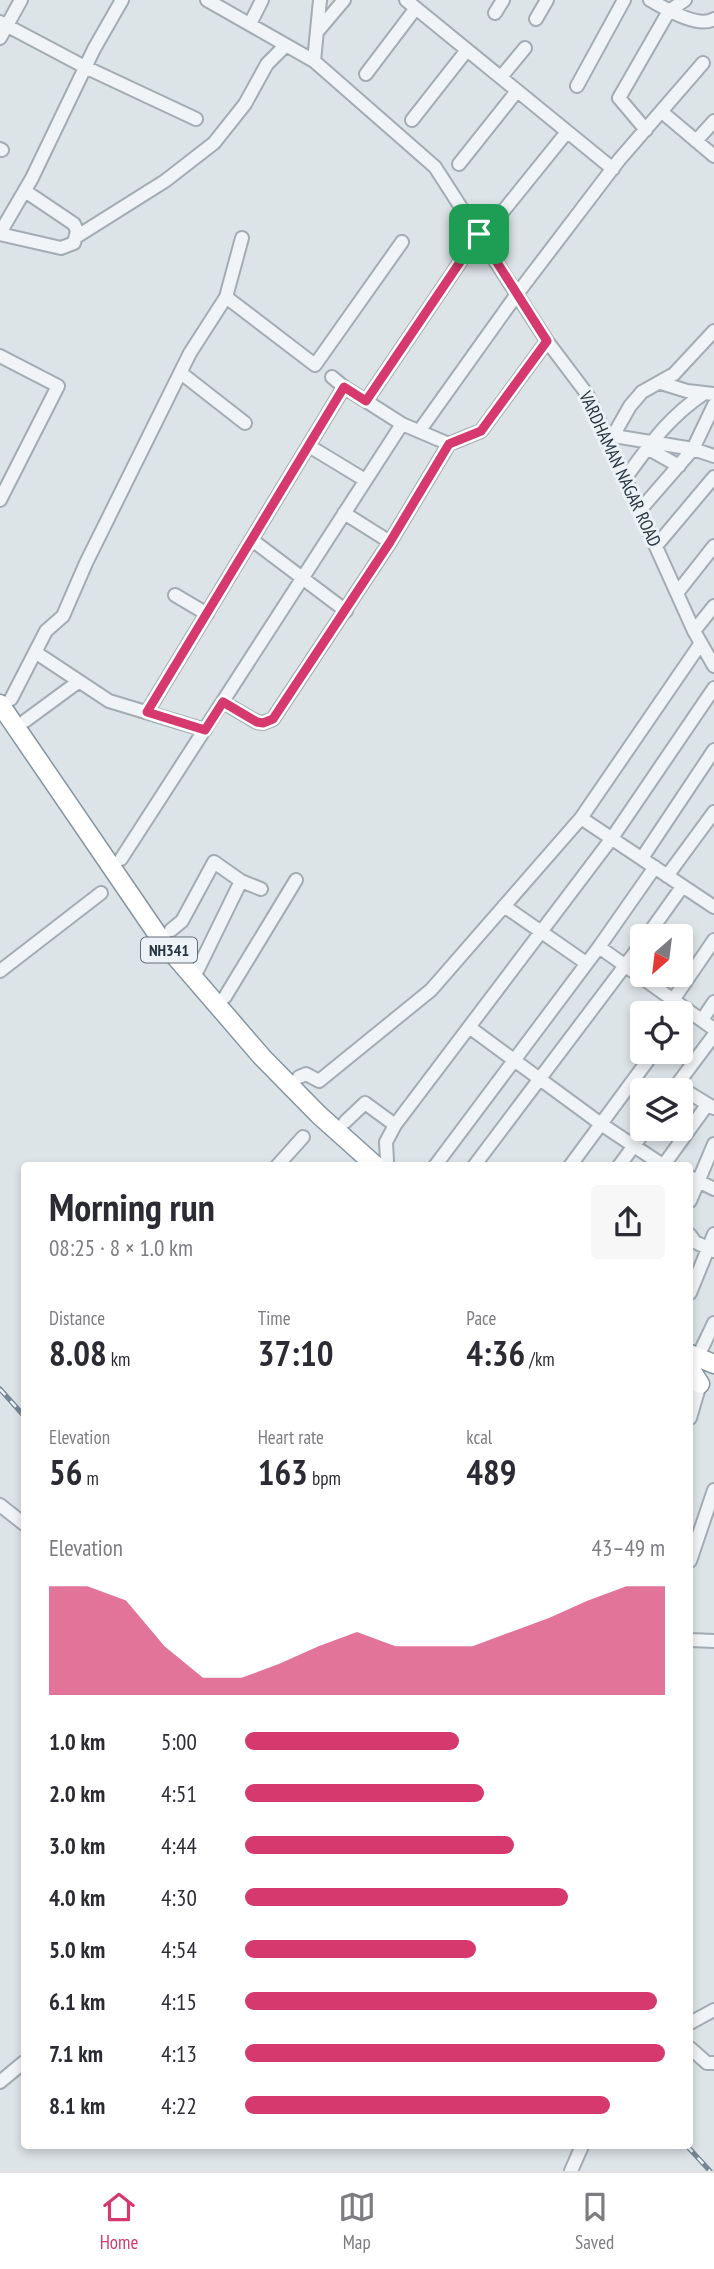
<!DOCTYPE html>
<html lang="en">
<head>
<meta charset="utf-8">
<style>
	:root { --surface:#fff; --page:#f7f7f7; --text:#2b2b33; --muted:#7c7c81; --line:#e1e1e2; --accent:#d6396e }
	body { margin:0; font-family:"PT Sans Narrow",sans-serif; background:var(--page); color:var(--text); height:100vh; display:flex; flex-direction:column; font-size:26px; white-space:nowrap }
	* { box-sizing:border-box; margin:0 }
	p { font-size:23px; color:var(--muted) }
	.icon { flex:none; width:38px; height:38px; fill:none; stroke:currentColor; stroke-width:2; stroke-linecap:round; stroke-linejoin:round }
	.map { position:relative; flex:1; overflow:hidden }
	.side { position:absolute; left:21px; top:1162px; width:672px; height:987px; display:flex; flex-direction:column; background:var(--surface); border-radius:7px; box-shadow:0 4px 10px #0003 }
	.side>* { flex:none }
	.needle { width:46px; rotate:208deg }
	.tools { position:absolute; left:630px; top:924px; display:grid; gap:14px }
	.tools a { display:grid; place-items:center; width:63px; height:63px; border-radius:7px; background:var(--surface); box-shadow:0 4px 10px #0003; font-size:35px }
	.pin { position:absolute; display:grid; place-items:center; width:60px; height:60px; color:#fff; margin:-30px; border-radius:14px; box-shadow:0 4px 10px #0006 }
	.round { display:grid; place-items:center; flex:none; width:74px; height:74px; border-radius:7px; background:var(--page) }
	.overview { display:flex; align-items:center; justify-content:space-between; height:119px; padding:0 28px }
	h1 { font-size:38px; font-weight:700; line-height:52px }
	.figures { display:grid; grid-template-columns:repeat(3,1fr); gap:10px; height:119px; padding:7px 28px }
	.figures div { display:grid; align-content:center }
	.figures b { font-size:35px; font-weight:700 }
	.figures small { font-size:19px; font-weight:400 }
	.figures p { font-size:19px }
	.chart { height:196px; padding:14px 28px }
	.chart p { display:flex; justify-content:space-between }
	.chart svg { width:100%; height:126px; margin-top:7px; fill:var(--accent); opacity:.7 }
	ul { padding:0 28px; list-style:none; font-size:23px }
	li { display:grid; grid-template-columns:112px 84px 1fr; align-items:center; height:52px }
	li i { height:18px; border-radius:9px; background:var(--accent) }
	.menu { display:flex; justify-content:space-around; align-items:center; height:98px; border-top:2px solid var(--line); background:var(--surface); font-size:19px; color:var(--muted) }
	.menu a { display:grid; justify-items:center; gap:4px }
	.menu .current { color:var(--accent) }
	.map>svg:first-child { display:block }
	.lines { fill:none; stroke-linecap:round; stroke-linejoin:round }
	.minor-casing { stroke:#a2acb2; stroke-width:16 }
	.highway-casing { stroke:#8494a0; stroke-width:21 }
	.minor { stroke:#f0f4f6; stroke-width:12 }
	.highway { stroke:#fff; stroke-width:18 }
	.rail-casing { stroke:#768693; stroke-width:5 }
	.rail { stroke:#edf2f6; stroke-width:2.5; stroke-dasharray:8; stroke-linecap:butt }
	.route-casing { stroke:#fff; stroke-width:14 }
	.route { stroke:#d6396e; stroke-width:9 }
	.labels { text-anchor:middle; stroke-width:6; stroke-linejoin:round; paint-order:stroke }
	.shield { fill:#edf2f6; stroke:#626d77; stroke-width:2 }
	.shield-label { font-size:16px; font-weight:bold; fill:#263440 }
	.street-label { font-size:18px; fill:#263440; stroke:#edf2f6 }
</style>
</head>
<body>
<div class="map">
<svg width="714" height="2171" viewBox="0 0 714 2171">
	<rect width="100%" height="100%" fill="#dde4e8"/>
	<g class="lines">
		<defs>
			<path id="minor" d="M 207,0 L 314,61 L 435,167 L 547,341 L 587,394 L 694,631 L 714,666
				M 406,0 L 613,169
				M 650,0 C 665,8 698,29 714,19
				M 495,13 L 503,0
				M 536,19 L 547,0
				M 0,22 L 85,67 L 196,119
				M 250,24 L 262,0
				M 317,32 L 344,0
				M 0,38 L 21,0
				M 314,61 L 320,0
				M 366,74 L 416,8
				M 501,77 L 525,48
				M 577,86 L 624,0
				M 662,112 L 714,156
				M 412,120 L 467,50
				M 646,130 L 619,98 L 669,11 L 685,0
				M 696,141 L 714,121
				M 0,149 L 2,150
				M 459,164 L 517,91
				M 496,220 L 567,132
				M 0,233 L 32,178 L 94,49 L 122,0
				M 0,234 L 61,248 L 74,243 L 77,231 L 74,224 L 25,191
				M 76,237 L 165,181 L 214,143 L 245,104 L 267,64 L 286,45
				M 226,297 L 315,365 L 402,242
				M 0,356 L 58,386 L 0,500
				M 181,373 L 245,423
				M 332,377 L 344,387 L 402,424 L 449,444
				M 661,383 L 687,391 L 714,394
				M 366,401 L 479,234
				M 420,430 L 517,294 L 619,160 L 703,63
				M 608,435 L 693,449 L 714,456
				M 613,436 L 630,406 L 642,392 L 674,374 L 714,331
				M 309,446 L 365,480
				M 647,448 L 679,466
				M 626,477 C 652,442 667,419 703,394
				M 640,510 L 693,449 L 714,405
				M 344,513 L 390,542
				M 252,540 L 346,611
				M 656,546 L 714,477
				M 677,593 L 714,546
				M 175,595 L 207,614
				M 694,631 L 714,606
				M 35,652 L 109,701 L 205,730
				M 11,699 L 46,631 L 63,616 L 86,563 L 190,353 L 226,297 L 242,238
				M 223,702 L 257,722 L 263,723 L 273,719 L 390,542 L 449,444 L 481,431 L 547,341
				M 147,712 L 344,387
				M 25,721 L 78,682
				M 581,818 L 714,907
				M 642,858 L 714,750
				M 121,859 L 402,424
				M 667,876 L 714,812
				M 504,906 L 586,963
				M 171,930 L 182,921 L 214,862 L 241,881 L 261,889
				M 647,936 L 682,887
				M 599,947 L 714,1029
				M 198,969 L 241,881
				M 0,971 L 101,893
				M 225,997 L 296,880
				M 673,1000 L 714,940
				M 702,1020 L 714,1002
				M 469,1027 L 601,1124 L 664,1166
				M 299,1077 L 306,1074 L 319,1081 L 431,990 L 581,818 L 701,643
				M 676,1085 L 714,1108
				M 673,1090 L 714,1035
				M 345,1122 L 365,1103 L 395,1125
				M 387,1161 L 386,1142 L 395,1125 L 612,838 L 714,688
				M 277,1166 L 303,1137
				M 435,1166 L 599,947 L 655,867
				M 474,1166 L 642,943
				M 570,1166 L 654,1052
				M 619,1166 L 646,1129
				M 663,1166 L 707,1105
				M 690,1177 L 714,1189
				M 690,1201 L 714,1144
				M 690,1235 L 695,1242 L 714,1251
				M 690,1293 L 714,1234
				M 702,1348 L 714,1323
				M 690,1418 L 700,1384
				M 0,1505 L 24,1524
				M 690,1561 L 714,1490
				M 690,1640 L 714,1641
				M 690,2023 L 714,2010
				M 690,2048 L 707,2063 L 714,2063
				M 0,2082 L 24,2062
				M 571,2171 L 582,2146"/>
			<path id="highway" d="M 0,704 L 162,941 L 262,1057 L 319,1115 L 376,1166
				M 690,1354 L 714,1364
				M 690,1368 L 700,1384"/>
		</defs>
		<use href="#minor" class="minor-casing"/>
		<use href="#highway" class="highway-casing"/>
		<use href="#minor" class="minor"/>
		<use href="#highway" class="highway"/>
		<defs>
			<path id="rail" d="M 0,1389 L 24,1416
				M 687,2146 L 710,2171"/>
		</defs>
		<use href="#rail" class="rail-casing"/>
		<use href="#rail" class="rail"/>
	</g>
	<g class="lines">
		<defs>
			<path id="route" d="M 479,234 L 547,341 L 481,431 L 449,444 L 390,542 L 273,719 L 263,723 L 257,722 L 223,702 L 205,730 L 147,712 L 344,387 L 366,401 Z"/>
		</defs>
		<use href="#route" class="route-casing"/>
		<use href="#route" class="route"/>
	</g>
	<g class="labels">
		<rect class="shield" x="141" y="937.5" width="56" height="25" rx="5"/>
		<g class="shield-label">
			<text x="169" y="956">NH341</text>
		</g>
		<g class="street-label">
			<text transform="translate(620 469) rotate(65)" y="6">VARDHAMAN NAGAR ROAD</text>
		</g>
	</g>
</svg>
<div class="tools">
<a><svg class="needle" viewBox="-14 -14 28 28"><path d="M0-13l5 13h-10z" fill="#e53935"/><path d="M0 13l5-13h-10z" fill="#7c7c81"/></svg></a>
<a><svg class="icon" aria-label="locate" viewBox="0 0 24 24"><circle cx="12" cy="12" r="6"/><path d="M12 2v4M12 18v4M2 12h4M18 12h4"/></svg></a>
<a><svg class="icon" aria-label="layers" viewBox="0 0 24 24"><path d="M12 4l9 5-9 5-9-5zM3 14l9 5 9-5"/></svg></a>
</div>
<div class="pin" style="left:479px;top:234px;background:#1e9e55"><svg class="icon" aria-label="arrive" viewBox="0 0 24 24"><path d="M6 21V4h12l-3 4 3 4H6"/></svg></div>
<section class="side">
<div class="overview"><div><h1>Morning run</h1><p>08:25 · 8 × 1.0 km</p></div><a class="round"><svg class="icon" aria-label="share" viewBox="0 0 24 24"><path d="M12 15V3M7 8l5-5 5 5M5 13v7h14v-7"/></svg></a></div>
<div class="figures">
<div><p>Distance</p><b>8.08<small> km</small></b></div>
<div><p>Time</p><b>37:10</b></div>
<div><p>Pace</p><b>4:36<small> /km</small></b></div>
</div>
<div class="figures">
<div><p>Elevation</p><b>56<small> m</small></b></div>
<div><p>Heart rate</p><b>163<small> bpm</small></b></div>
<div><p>kcal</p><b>489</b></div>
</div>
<div class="chart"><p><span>Elevation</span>43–49 m</p>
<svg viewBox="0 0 160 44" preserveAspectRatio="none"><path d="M0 44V6L10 6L20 11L30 27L40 38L50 38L60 33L70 27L80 22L90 27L100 27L110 27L120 22L130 17L140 11L150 6L160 6V44z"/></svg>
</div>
<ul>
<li><b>1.0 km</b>5:00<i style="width:51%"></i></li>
<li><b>2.0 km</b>4:51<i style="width:57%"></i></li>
<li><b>3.0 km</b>4:44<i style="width:64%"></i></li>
<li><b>4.0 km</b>4:30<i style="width:77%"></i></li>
<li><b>5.0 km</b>4:54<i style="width:55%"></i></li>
<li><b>6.1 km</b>4:15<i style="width:98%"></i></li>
<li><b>7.1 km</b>4:13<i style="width:100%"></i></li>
<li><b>8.1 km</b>4:22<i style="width:87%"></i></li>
</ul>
</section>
</div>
<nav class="menu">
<a class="current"><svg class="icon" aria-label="home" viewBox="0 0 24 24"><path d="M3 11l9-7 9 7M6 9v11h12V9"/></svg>Home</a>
<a><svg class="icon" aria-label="map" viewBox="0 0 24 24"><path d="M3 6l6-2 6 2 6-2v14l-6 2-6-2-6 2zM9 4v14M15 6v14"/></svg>Map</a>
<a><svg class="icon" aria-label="saved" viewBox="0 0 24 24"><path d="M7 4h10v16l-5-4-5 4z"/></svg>Saved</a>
</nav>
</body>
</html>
